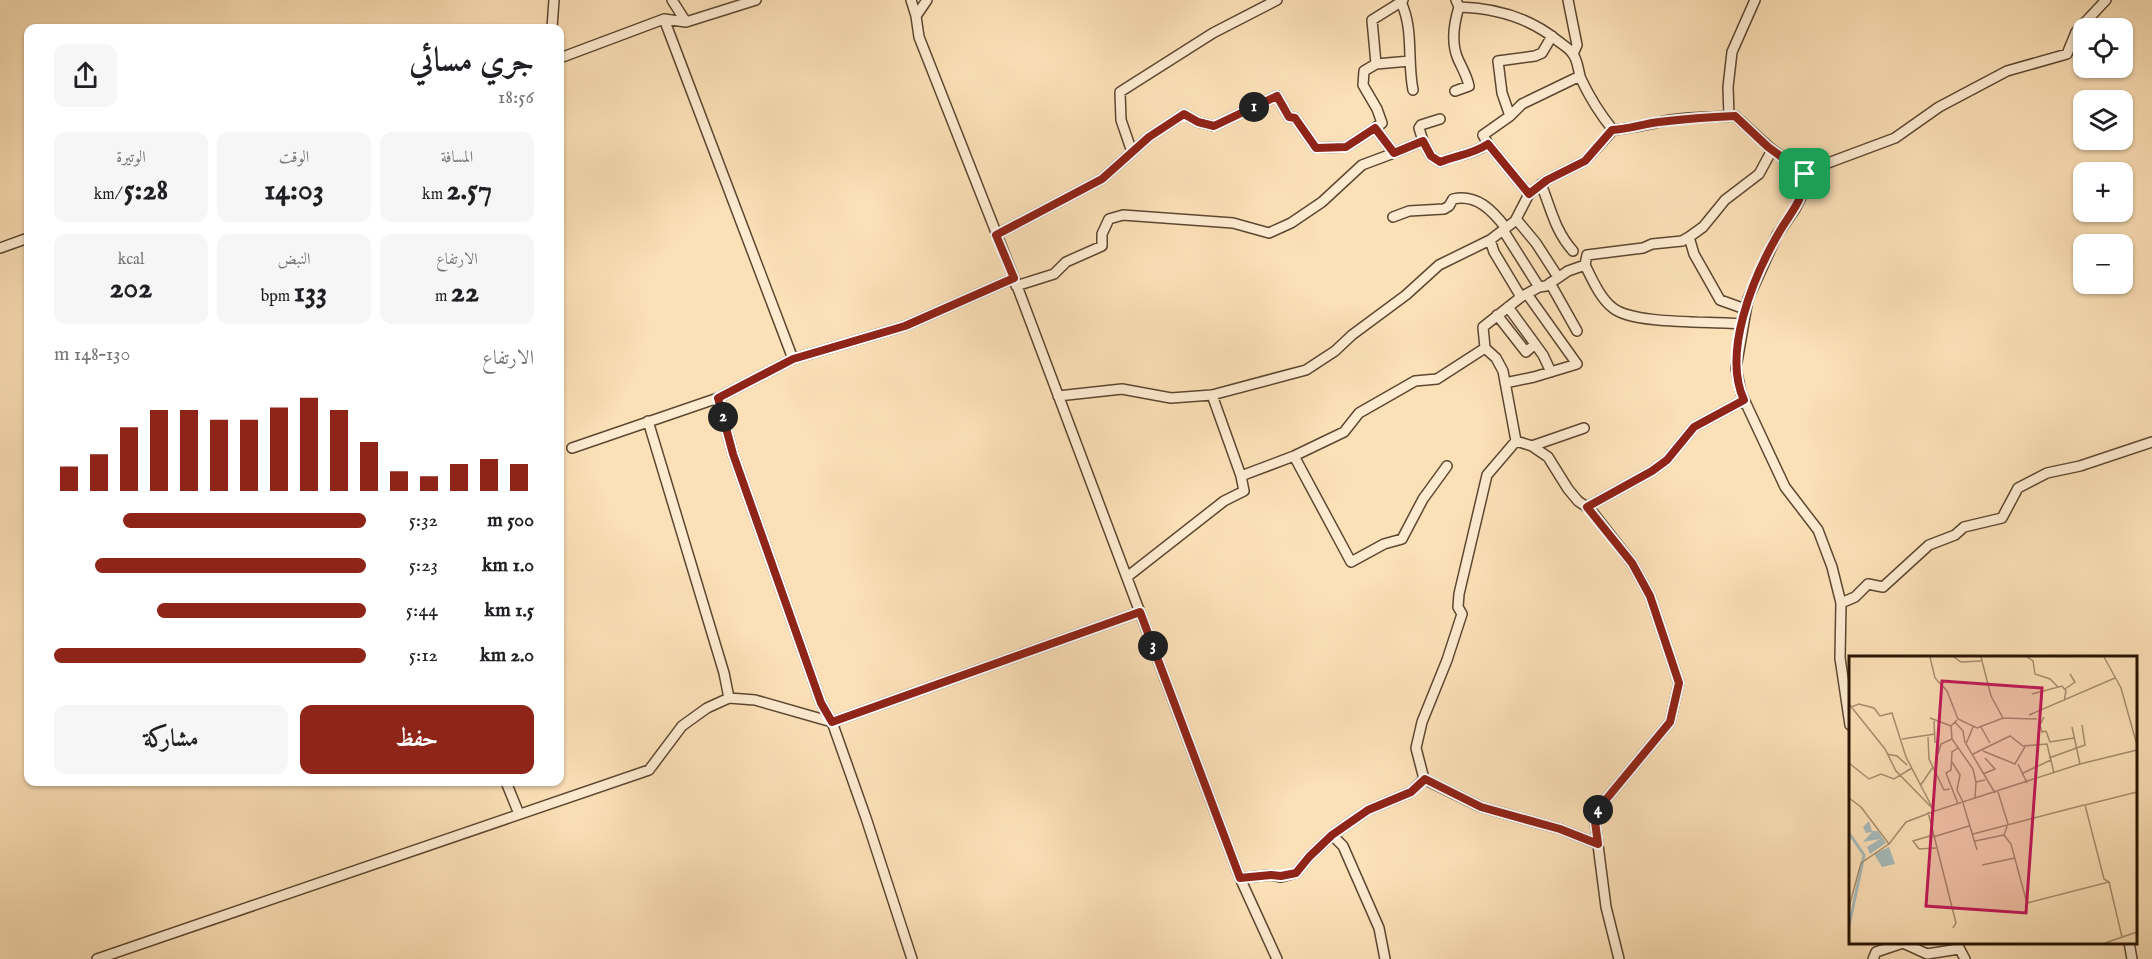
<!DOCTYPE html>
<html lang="ar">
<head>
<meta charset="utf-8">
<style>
	:root { --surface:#fff; --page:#f6f6f6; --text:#202124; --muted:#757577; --accent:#8f2418 }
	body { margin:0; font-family:"IM FELL English",Amiri,serif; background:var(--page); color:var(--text); direction:rtl; height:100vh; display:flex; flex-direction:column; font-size:22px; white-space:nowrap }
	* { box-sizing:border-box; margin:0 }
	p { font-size:20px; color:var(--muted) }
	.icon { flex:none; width:33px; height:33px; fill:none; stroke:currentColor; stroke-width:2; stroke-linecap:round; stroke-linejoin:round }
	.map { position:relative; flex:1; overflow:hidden; direction:ltr }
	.details { position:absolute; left:24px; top:24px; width:540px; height:762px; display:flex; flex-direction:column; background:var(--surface); border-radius:12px; box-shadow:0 2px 4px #0004; direction:rtl }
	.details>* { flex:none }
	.buttons { position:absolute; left:2073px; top:18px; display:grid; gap:12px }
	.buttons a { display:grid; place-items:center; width:60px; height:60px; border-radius:12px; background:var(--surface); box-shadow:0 2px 4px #0004; font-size:30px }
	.pin { position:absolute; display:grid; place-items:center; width:51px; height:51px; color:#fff; margin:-26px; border-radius:12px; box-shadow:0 3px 9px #0006 }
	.km { position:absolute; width:30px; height:30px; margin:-15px; border-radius:50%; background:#222; color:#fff; font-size:16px; line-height:30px; text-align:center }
	.round { display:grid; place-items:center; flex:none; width:63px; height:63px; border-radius:12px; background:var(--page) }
	.summary { display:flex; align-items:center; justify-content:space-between; height:102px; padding:0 30px }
	h1 { font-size:33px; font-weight:700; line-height:45px }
	.metrics { display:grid; grid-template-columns:repeat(3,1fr); gap:9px; height:102px; padding:6px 30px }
	.metrics div { display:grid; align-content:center; border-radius:12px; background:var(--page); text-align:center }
	.metrics b { font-size:30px; font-weight:700 }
	.metrics small { font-size:16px; font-weight:400 }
	.metrics p { font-size:16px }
	.chart { height:168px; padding:12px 30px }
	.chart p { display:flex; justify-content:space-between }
	.chart svg { width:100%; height:108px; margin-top:6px; stroke:var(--accent); stroke-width:6 }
	.button { display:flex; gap:12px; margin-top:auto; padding:12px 30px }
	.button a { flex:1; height:69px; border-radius:12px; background:var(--accent); color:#fff; font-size:24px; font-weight:700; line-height:69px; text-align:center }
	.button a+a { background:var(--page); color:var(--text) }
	ul { padding:0 30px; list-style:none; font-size:20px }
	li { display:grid; grid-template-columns:96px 72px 1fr; align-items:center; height:45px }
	li i { height:15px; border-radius:8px; background:var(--accent) }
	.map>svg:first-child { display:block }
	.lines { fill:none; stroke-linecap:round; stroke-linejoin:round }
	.minor-casing { stroke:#5d4730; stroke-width:12 }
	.minor { stroke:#fdebd0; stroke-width:9 }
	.route-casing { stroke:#fff; stroke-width:12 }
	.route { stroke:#8f2418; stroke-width:8 }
	.inset-river { fill:none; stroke:#a6babb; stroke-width:3 }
	.inset-road { fill:none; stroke:#a78e6f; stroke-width:1.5 }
	.view { fill:#c2185b; fill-opacity:0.15; stroke:#c2185b; stroke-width:3 }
	.inset-edge { fill:none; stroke:#281403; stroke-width:3 }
</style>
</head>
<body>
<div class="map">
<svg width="2152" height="959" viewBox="0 0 2152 959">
	<rect width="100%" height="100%" fill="#fce0b7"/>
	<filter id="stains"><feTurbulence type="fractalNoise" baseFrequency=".00333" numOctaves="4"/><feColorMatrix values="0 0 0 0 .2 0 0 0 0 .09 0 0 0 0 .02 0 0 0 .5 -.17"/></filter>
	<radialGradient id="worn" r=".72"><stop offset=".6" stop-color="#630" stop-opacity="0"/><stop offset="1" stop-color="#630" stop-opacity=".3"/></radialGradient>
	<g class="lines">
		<defs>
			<path id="minor" d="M 672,0 L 686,22
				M 911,0 L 916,16
				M 927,0 L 916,16 L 919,37 L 1014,278 L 1240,878 L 1277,959
				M 1403,0 L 1401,2 C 1414,30 1407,60 1413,90
				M 1568,0 L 1577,45 L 1573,54
				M 1401,2 L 1372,20 L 1376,64 L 1410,61
				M 1459,7 C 1495,8 1530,18 1558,41 C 1563,45 1569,48 1572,53 C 1578,59 1578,71 1581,79 C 1590,98 1600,114 1613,130
				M 664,19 L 793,359
				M 552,28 L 554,0
				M 560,58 L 664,19 L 686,22 L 756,0
				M 1455,91 L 1469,86 C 1467,76 1462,68 1458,59 C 1451,43 1454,23 1459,7 L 1456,0
				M 1510,116 L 1502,93 L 1498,61 L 1535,56 L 1542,53 L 1552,36
				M 1729,116 L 1728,87 L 1732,52 L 1755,0
				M 1375,128 L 1382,123 L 1377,109 L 1363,85 L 1364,71 L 1376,64
				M 1423,141 L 1419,128 L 1421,125 L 1440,119
				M 1488,144 L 1483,135 L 1510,116 L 1522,104 L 1580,76
				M 1132,152 L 1121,120 L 1120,92 L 1213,33 L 1277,0
				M 1541,184 C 1551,209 1555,231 1573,251
				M 1393,217 L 1409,211 L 1444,209 L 1449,206 L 1453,199 C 1477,194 1492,210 1506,228
				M 1516,219 L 1536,243 L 1558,277
				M 1503,230 L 1539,287
				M 996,235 L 1102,179 L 1149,137 L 1184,114 L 1198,122 L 1214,126 L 1277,96 L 1289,117 L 1295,118 L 1316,148 L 1346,147 L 1375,128 L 1394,153 L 1423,141 L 1431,156 L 1440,162 C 1456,155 1472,155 1488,144 L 1529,194
				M 1689,237 L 1694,254 L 1720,300 L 1745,309
				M 1490,240 L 1494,252 L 1521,297
				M 0,248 L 28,238
				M 1585,265 L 1587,255 L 1643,248 L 1652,244 L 1682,241 L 1689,237 L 1703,227 L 1725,200 L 1759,174 L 1772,150
				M 1550,283 L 1577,331
				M 1016,286 L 1054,274 L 1066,262 L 1102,246 L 1102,234 L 1109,219 L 1123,215 L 1233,223 L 1269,233 L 1291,223 L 1322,202 L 1362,165 L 1394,153
				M 1508,307 L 1543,355 L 1551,372
				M 1497,315 L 1526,352 L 1535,344
				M 1485,348 L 1496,358 L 1503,371 L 1516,441 L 1532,446 L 1548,457 L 1568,489 L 1578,501 L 1591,510 L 1632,563 L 1650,596 L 1679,683 L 1670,722 L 1594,814 L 1606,907 L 1619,959
				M 1505,383 L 1534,377 L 1577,364 L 1527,294
				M 1212,395 L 1306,370 L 1335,351 L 1352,335 L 1406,295 L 1439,265 L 1490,240 L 1515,221 L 1529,194 L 1547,180 L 1585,161 L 1613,130 C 1627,129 1640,126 1655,123 C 1680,117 1709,117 1735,116 L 1769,147 L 1805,174
				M 1058,396 L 1122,389 L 1171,398 L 1212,395 L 1241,476 L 1244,491 L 1224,501 L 1127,577
				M 718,398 L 733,454 L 821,703 L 832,722 L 866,818 L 912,959
				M 648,421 L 724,673 L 729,698
				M 1516,441 L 1487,475 L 1459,594 L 1458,607 L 1462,614 L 1447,660 L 1422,722 L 1416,748 L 1424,779 L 1481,807 L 1560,829 L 1598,844
				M 1532,446 L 1584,428
				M 572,448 L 718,398 L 793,359 L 905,326 L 1014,278
				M 1294,456 L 1351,562 L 1384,544 L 1402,539 L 1423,499 L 1447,466
				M 1241,476 L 1294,456 L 1344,432 L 1359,413 L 1415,381 L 1437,379 L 1485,348 L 1483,327 L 1521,297 L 1539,287 L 1546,286 L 1568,271 L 1585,265 C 1592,279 1600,298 1613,308 C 1634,325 1712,321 1742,324
				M 1587,507 L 1652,471 L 1667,460 L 1694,427 L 1744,400
				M 1841,603 L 1855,597 L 1868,584 L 1883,587 L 1929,545 L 1955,535 L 1964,527 L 2002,518 L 2018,488 L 2047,473 L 2080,466 L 2152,442
				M 1850,725 L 1840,658 L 1841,603 L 1832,567 L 1818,530 L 1785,487 L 1741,393 L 1736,368 L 1748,299 L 1777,235 L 1795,209 L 1804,191 L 1805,174 L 1828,163 L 1895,138 L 1939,107 L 2007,71 L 2067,54 L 2076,32 L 2106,0
				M 506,782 L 519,814
				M 1332,835 L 1343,846 L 1379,928 L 1385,959
				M 1240,878 L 1271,875 L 1281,877 L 1296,873 L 1309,857 L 1332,835 L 1368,810 L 1411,792 L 1424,779
				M 1956,942 L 1965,959
				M 2129,942 L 2132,959
				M 97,959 L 649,770 L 682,726 L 707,708 L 729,698 L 755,700 L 832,722 L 1140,612
				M 1873,959 L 1876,952 L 1903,943 L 1927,954 L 1959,949"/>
		</defs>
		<use href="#minor" class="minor-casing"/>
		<use href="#minor" class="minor"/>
	</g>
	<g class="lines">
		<defs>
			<path id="route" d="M 1277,96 L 1289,117 L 1295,118 L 1316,148 L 1346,147 L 1375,128 L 1394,153 L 1423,141 L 1431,156 L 1440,162 C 1457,155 1471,155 1488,144 L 1529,194 L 1547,180 L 1585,161 L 1612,130 C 1629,129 1643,124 1659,122 C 1684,119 1710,117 1735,116 L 1768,147 L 1805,174 C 1803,204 1790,212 1777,236 C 1753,278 1722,353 1744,400 L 1694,427 L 1667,460 L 1652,471 L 1587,507 L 1632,563 L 1650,596 L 1679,683 L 1670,722 L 1594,814 L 1598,844 L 1560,829 L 1481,807 L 1425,779 L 1411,792 L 1368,810 L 1332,835 L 1309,857 L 1296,873 L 1281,876 L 1271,875 L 1240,878 L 1140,612 L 832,722 L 821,703 L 733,454 L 718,398 L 793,359 L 905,326 L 1014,278 L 996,235 L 1102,179 L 1149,137 L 1184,114 L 1198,122 L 1214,126 Z"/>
		</defs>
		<use href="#route" class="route-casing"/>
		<use href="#route" class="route"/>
	</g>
	<g transform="translate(1849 656)">
		<rect width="288" height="288" fill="#fce0b7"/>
		<path d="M 20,165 L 23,175 L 29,175 L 37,187 L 21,198 L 18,191 L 31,183 L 14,186 L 23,176 L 17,177 L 14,171 ZM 40,191 L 46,208 L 33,211 L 25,198 Z" fill="#a6babb"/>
		<path class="inset-river" d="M 0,177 L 15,199 L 0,270"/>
		<path class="inset-road" d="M 81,1 L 86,22 L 98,35 L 109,63 L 128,72 L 154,62 L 188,63M 105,1 L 112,6 L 132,5M 132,1 L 142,40 L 154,62M 178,1 L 184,5 L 186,18 L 201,23 L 209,31M 255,1 L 272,32 L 288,89M 216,33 L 226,26 L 221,18M 183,38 L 213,30 L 217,35 L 215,45M 0,48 L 36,93 L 47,115 L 86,155 L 231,108 L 288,94M 2,51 L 10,48 L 25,52 L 31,60 L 43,57 L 57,101 L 84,153M 180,59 L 266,22M 195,61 L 191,69 L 193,76 L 197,75M 81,62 L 102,70M 108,64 L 102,70 L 103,83 L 124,113 L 127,126M 85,65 L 86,87M 106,66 L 114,75 L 116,87M 124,71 L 117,88 L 146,137M 132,71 L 141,87M 223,71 L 231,108M 197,75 L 201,86 L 225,82M 79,81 L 80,103 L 95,134 L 101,133M 53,83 L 86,78M 109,92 L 103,96 L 102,114 L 97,117 L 109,148M 134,95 L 166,108 L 177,89M 38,98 L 48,100 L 58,109M 89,98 L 92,88 L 103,83M 124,98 L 161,80 L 174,90 L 198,88 L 205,117M 200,102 L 236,89 L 233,69M 103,106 L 111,119 L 108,134 L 114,146M 0,107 L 20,123 L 32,118 L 45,123 L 63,112M 169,108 L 178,127M 174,117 L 202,104M 134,118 L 146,113 L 136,102M 71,130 L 84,111M 149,136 L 159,168 L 155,179 L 162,188 L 178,247 L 260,226 L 255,223 L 236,149 L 288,136M 0,142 L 12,151 L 40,188 L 57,166 L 86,155M 126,142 L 127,126 L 136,124M 114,147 L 128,194M 79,156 L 107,267 L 104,272M 124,178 L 235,149M 84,179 L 64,185 L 70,193 L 87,192M 84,181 L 120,170M 126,185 L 155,179M 133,209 L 166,202M 260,226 L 273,281M 0,251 L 12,207 L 40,188M 256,287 L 288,276"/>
		<path class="view" d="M 93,25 L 193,32 L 177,257 L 77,250 Z"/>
		<rect width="288" height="288" class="inset-edge"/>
	</g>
	<rect width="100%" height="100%" filter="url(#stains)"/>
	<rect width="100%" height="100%" fill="url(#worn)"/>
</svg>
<div class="buttons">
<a><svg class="icon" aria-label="locate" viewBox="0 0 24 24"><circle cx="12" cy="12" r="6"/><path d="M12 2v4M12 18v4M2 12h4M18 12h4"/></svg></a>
<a><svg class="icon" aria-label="layers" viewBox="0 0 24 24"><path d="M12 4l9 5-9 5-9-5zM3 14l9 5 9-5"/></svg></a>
<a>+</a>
<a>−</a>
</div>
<div class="pin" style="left:1805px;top:174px;background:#1e9e55"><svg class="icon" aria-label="arrive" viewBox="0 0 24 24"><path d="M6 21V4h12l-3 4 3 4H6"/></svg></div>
<b class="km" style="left:1254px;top:107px">1</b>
<b class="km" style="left:723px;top:417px">2</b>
<b class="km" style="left:1153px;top:646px">3</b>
<b class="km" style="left:1598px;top:810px">4</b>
<section class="details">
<div class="summary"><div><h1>جري مسائي</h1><p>18:56</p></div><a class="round"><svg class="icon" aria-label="share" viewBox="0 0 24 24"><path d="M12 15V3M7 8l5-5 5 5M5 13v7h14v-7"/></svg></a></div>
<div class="metrics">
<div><p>المسافة</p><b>2.57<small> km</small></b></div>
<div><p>الوقت</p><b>14:03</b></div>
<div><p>الوتيرة</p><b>5:28<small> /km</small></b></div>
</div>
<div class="metrics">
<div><p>الارتفاع</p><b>22<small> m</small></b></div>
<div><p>النبض</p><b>133<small> bpm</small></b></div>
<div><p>kcal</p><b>202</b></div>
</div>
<div class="chart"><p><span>الارتفاع</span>130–148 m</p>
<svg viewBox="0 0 160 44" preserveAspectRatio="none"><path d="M5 44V34M15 44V29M25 44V18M35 44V11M45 44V11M55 44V15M65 44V15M75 44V10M85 44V6M95 44V11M105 44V24M115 44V36M125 44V38M135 44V33M145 44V31M155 44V33"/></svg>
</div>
<ul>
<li><b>500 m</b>5:32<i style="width:78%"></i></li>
<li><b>1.0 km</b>5:23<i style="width:87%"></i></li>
<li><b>1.5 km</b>5:44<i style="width:67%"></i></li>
<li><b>2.0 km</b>5:12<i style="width:100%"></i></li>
</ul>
<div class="button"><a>حفظ</a><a>مشاركة</a></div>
</section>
</div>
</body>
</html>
